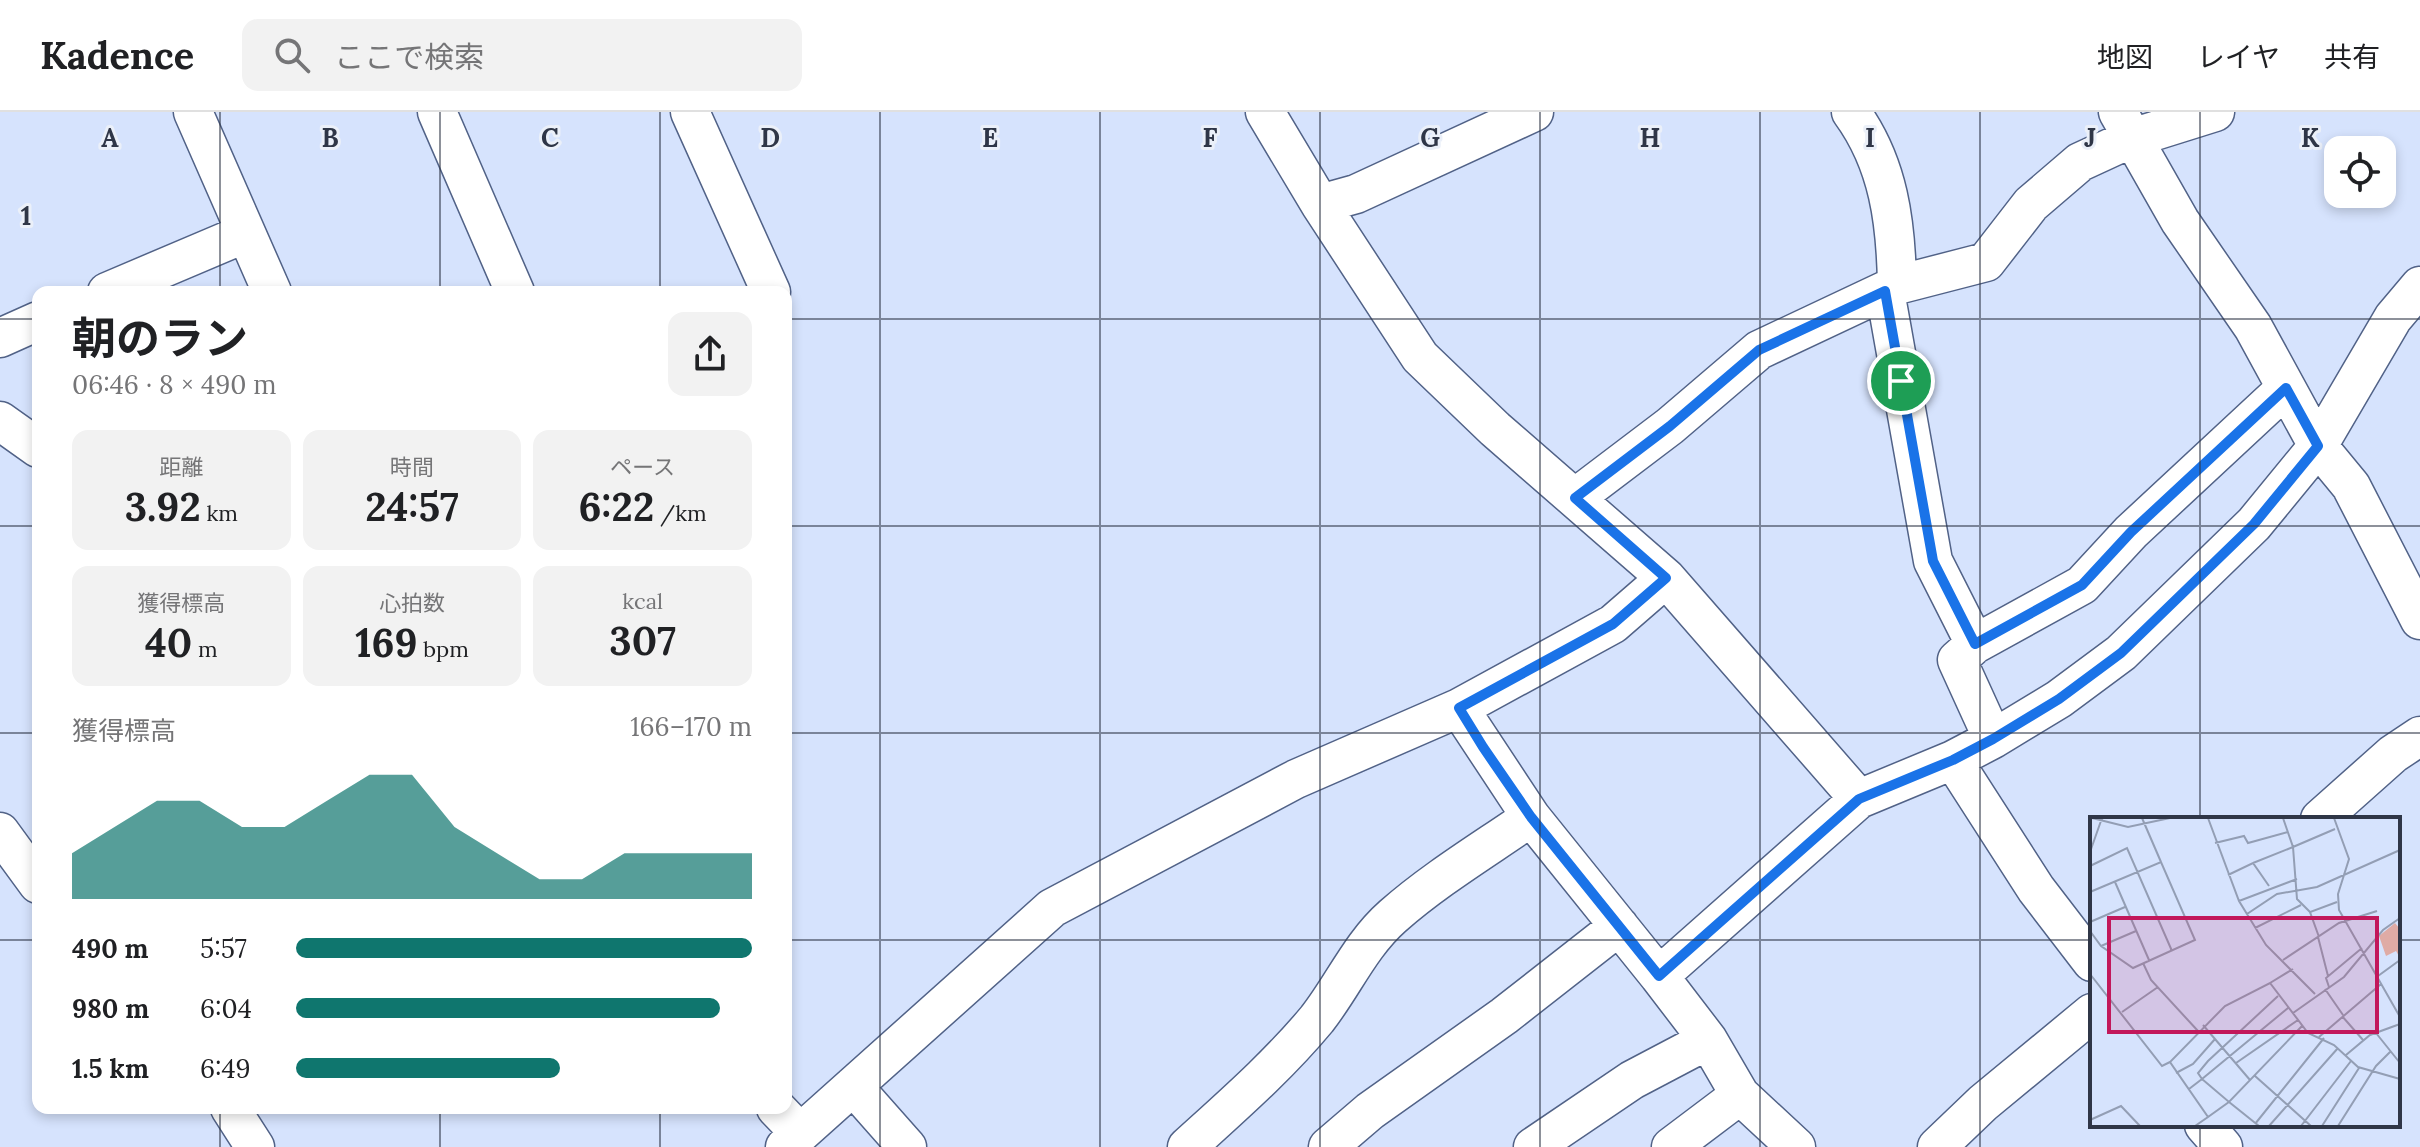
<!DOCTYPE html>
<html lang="ja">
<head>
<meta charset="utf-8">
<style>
	:root { --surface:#fff; --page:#f2f2f2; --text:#202124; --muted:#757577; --line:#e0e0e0; --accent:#0f766e }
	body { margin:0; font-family:Lora,"Noto Sans JP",serif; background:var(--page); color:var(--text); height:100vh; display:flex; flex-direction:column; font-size:30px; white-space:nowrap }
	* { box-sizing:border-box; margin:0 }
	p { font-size:26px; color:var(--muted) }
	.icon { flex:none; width:44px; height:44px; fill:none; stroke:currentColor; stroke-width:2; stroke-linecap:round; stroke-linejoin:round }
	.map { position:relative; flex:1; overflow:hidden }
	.details { position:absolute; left:32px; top:174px; width:760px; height:828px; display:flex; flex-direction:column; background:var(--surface); border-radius:16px; box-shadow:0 4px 12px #0003 }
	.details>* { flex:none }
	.controls { position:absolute; left:2324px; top:24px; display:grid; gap:16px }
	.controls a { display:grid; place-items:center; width:72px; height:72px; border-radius:16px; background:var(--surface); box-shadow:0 4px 12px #0003; font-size:40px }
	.pin { position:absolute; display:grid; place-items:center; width:68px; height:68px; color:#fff; margin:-34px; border:4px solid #fff; border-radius:50%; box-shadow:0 2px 8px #0007 }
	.round { display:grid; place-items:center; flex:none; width:84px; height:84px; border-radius:16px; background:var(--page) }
	.head { display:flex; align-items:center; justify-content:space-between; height:136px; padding:0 40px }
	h1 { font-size:44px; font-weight:700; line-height:60px }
	.metrics { display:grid; grid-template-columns:repeat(3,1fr); gap:12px; height:136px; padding:8px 40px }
	.metrics div { display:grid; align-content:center; border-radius:16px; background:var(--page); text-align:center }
	.metrics b { font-size:40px; font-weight:700 }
	.metrics small { font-size:22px; font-weight:400 }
	.metrics p { font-size:22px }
	.chart { height:224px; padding:16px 40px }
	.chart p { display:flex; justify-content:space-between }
	.chart svg { width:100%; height:144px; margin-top:8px; fill:var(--accent); opacity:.7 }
	ul { padding:0 40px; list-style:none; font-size:26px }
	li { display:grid; grid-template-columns:128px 96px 1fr; align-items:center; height:60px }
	li i { height:20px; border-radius:10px; background:var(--accent) }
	header { display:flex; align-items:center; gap:48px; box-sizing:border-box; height:112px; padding:0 40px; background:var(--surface); border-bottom:2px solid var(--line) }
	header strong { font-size:38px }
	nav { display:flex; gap:44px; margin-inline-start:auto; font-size:28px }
	.search { width:560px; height:72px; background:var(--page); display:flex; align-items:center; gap:20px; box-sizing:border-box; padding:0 28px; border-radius:16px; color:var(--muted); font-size:30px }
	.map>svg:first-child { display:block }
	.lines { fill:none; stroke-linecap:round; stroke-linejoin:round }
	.minor-casing { stroke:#516287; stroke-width:41 }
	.minor { stroke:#fff; stroke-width:38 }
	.route-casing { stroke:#fff; stroke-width:16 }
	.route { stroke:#1a73e8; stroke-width:10 }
	.grid { fill:none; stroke:#2f3647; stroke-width:2; stroke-opacity:0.55 }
	.inset-road { fill:none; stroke:#939eb4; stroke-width:2 }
	.view { fill:#c2185b; fill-opacity:0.15; stroke:#c2185b; stroke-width:4 }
	.inset-edge { fill:none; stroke:#2f3647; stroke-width:4 }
	.grid-label { font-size:26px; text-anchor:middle; font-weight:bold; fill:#2f3647; stroke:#ebf0f9; stroke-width:6; stroke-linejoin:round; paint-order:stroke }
</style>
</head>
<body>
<header>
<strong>Kadence</strong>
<div class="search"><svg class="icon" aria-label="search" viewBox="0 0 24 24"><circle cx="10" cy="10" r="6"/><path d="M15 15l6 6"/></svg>ここで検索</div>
<nav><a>地図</a><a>レイヤ</a><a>共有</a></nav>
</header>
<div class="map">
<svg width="2420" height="1035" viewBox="0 0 2420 1035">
	<rect width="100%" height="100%" fill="#d6e3fd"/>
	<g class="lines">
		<defs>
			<path id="minor" d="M 193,0 L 272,180
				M 437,0 L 515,180
				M 690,0 L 771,180
				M 1265,0 L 1320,92 L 1420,245 L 1495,317 L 1666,466 L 1859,687
				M 1851,0 C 1889,52 1896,111 1897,173
				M 2118,0 L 2180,109 L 2253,215 L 2318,334 L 2351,374 L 2420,508
				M 1320,92 L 1356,82 L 1534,0
				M 1885,179 L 1933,449 L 1975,532
				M 107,180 L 246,121
				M 0,226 L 38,209
				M 0,309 L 38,336
				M 1575,386 L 1670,314 L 1759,238 L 1897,173 L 1986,150 L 2031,92 L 2080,50 L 2132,26 L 2215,0
				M 1459,596 L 1613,512 L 1666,466
				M 1993,627 L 1957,548 L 1975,532 L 2082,473 L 2131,420 L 2286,276
				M 1953,648 L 2036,777 L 2092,850
				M 2320,707 L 2393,642 L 2420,624
				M 0,720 L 38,772
				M 1659,864 L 1859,687 L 1953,648 L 1993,627 L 2059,587 L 2121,541 L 2254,412 L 2318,334 L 2393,206 L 2420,174
				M 853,974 L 907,1035
				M 230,996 L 255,1035
				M 776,996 L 800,1021
				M 2204,1013 L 2223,1035
				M 785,1035 L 1052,796 L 1296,667 L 1459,596 L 1531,705 L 1659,864 L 1708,928 L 1740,983 L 1796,1035
				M 1187,1035 C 1232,994 1278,954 1317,907 C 1343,874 1360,833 1393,804 C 1435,767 1485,737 1531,705
				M 1328,1035 L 1370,999 L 1504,904 L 1619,814
				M 1533,1035 L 1632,968 L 1708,928
				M 1671,1035 L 1740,983
				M 1937,1035 L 1983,991 L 2092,901"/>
		</defs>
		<use href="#minor" class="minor-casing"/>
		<use href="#minor" class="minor"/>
	</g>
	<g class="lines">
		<defs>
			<path id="route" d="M 1885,179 L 1933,449 L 1975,532 L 2082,473 L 2131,420 L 2286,276 L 2318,334 L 2254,412 L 2121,541 L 2059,587 L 1993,627 L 1953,648 L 1859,687 L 1659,864 L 1531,705 L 1483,635 L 1459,596 L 1613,512 L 1666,466 L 1575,386 L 1670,314 L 1759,238 Z"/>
		</defs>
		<use href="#route" class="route-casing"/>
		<use href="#route" class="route"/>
	</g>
	<path class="grid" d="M 220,0 L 220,180M 440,0 L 440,180M 660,0 L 660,180M 880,0 L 880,1035M 1100,0 L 1100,1035M 1320,0 L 1320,1035M 1540,0 L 1540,1035M 1760,0 L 1760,1035M 1980,0 L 1980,1035M 2200,0 L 2200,707M 0,207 L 38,207M 786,207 L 2420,207M 0,414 L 38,414M 786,414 L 2420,414M 0,621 L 38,621M 786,621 L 2420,621M 0,828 L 38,828M 786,828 L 2092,828M 2398,828 L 2420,828M 220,996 L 220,1035M 440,996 L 440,1035M 660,996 L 660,1035M 2200,1013 L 2200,1035"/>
	<g transform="translate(2090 705)">
		<rect width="310" height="310" fill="#d6e3fd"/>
		<path d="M 305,106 L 310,112 L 310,141 L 306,134 L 296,139 L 289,119 Z" fill="#dfaba5"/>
		<path class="inset-road" d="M 2,1 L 38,10 L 80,1M 52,1 L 71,45M 118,1 L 149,84 L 176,128 L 225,177M 244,1 L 259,42 L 248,77 L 249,93 L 310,200M 125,26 L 154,19 L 158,26 L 198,15M 0,35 L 12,1M 163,46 L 203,30 L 193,1M 0,49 L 37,31 L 82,134M 138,58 L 163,46 L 179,69M 25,65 L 59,143M 0,75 L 71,45 L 105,123 L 43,151 L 11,129 L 0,114M 149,84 L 207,62M 220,95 L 207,82 L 203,30 L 245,12M 157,97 L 187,77 L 227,70 L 310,33M 0,105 L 35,90M 165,111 L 211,88M 228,120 L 238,159M 229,120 L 220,95 L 247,85M 11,129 L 46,114M 193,143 L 249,106 L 287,94M 53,146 L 61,163 L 108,214M 0,157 L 72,249 L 80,245M 288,159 L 310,143M 180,166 L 203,152M 239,170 L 236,161 L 272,131M 235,172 L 253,198M 32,195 L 68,170M 203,196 L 254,160 L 293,113 L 310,101M 252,199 L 273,223M 113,208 L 160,263M 286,216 L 310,246M 229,220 L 291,167M 256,238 L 280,218 L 310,207M 146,246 L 208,203M 86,256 L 103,247 L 125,222M 165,259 L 221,309M 112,262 L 108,256 L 118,244 L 188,179M 112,262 L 198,191M 99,272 L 112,262 L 139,285 L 212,209M 118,300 L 139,285 L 169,309M 0,303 L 31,289 L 50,309M 165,307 L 234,221M 105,309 L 118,300 L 80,245 L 135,189 L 180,166 L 218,216 L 244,228 L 268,250 L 310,262M 179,309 L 248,231M 211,309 L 261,244M 232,309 L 269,251M 248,309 L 286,249 L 300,235"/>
		<path class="view" d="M 19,101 L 287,101 L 287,215 L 19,215 Z"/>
		<rect width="310" height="310" class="inset-edge"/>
	</g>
	<g class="grid-label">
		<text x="110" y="35">A</text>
		<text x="330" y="35">B</text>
		<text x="550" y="35">C</text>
		<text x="770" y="35">D</text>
		<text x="990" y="35">E</text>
		<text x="1210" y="35">F</text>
		<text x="1430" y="35">G</text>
		<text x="1650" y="35">H</text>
		<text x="1870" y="35">I</text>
		<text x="2090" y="35">J</text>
		<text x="2310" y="35">K</text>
		<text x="26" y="113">1</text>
	</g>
</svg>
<div class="controls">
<a><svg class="icon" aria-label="locate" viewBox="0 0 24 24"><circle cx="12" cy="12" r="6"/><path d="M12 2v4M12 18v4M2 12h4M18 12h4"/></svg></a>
</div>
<div class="pin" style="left:1901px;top:269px;background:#1e9e55"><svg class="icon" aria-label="arrive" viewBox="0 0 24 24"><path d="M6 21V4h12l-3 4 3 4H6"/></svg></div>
<section class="details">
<div class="head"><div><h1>朝のラン</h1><p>06:46 · 8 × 490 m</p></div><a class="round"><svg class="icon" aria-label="share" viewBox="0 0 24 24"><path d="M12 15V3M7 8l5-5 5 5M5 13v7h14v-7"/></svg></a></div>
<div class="metrics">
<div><p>距離</p><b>3.92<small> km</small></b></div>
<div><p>時間</p><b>24:57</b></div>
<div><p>ペース</p><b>6:22<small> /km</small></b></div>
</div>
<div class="metrics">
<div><p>獲得標高</p><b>40<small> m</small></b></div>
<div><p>心拍数</p><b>169<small> bpm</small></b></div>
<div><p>kcal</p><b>307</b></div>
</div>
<div class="chart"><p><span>獲得標高</span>166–170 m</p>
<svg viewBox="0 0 160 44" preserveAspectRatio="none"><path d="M0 44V30L10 22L20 14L30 14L40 22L50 22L60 14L70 6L80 6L90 22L100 30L110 38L120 38L130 30L140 30L150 30L160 30V44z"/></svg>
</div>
<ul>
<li><b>490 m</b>5:57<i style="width:100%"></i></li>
<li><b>980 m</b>6:04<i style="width:93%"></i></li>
<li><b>1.5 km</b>6:49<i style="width:58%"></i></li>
</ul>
</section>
</div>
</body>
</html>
